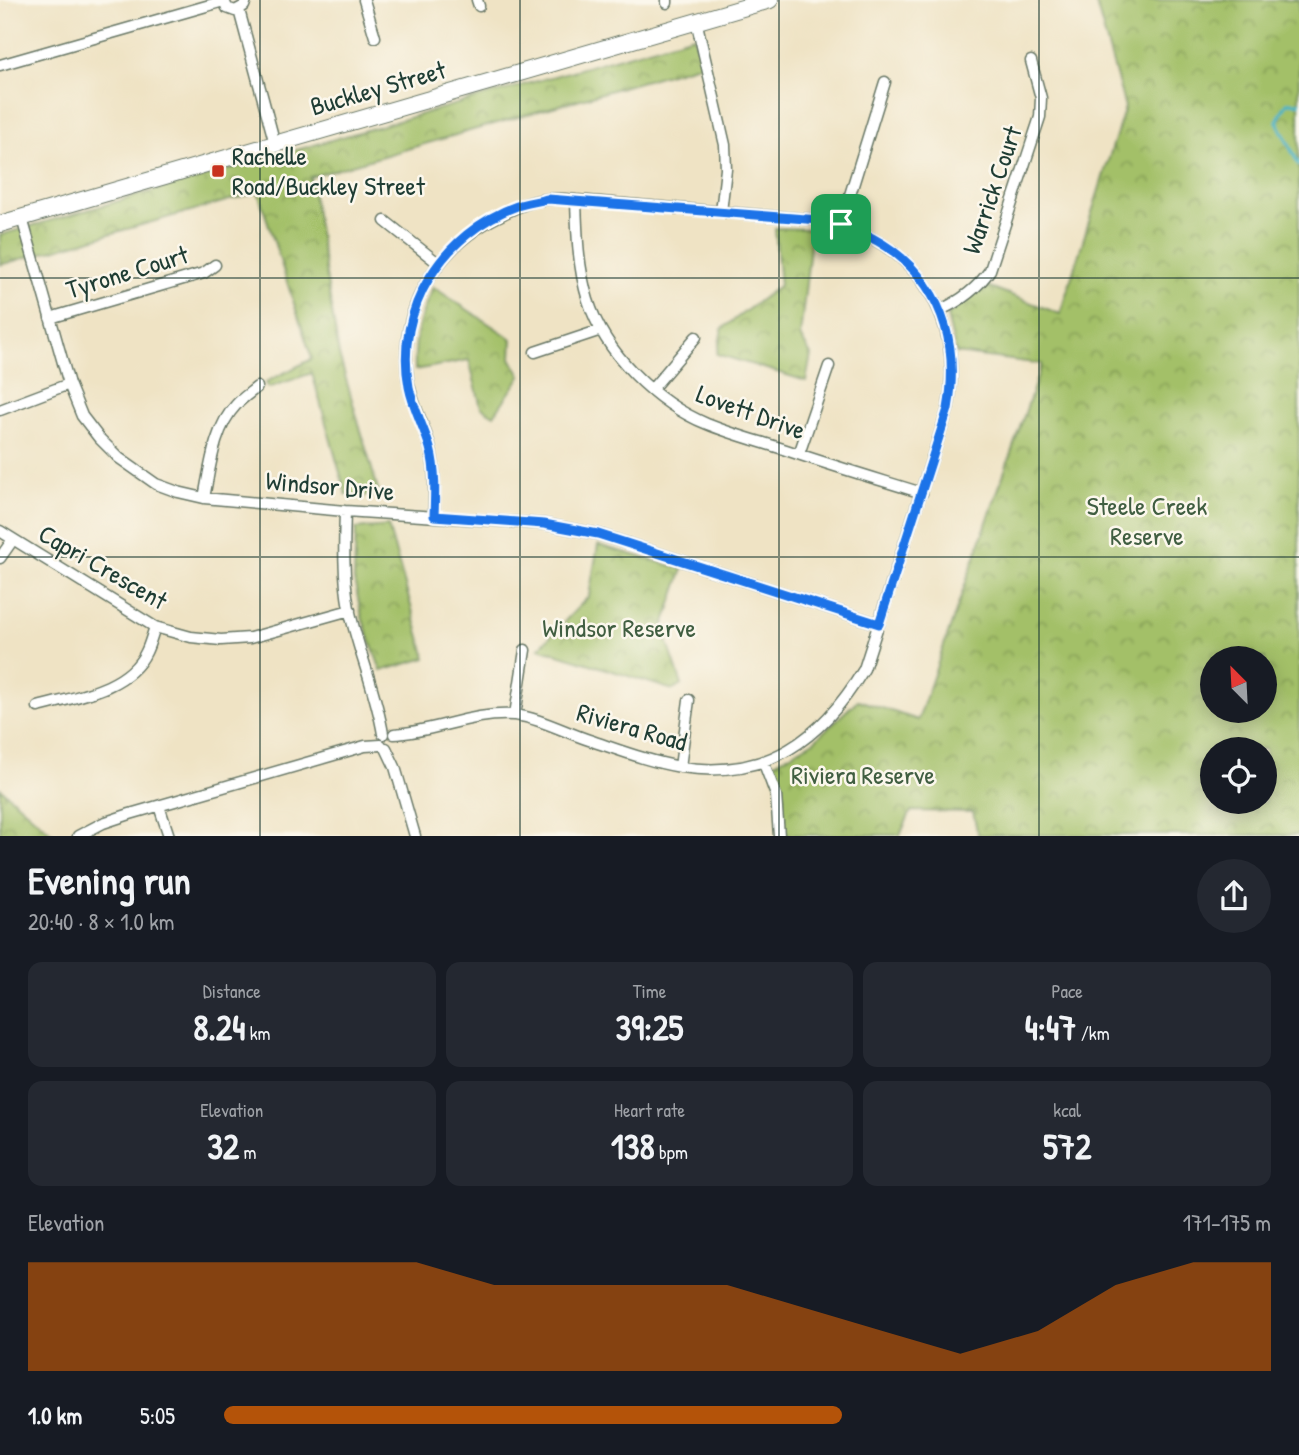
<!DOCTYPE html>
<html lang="en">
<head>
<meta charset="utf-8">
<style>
	:root { --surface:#171b24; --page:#242831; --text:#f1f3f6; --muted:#9ea1a6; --accent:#b45309 }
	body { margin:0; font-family:"Patrick Hand",sans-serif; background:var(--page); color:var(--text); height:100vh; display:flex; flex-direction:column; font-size:26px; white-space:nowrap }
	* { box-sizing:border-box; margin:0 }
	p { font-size:23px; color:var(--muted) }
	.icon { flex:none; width:38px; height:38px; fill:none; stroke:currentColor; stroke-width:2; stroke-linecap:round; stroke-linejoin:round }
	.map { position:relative; height:836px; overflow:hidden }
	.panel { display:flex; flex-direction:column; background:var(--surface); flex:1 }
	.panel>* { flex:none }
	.needle { width:46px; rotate:336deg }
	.fabs { position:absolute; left:1200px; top:646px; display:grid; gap:14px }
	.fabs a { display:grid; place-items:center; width:77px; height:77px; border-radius:50%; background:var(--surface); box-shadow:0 4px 18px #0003; font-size:35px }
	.pin { position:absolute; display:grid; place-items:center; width:60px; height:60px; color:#fff; margin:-30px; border-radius:14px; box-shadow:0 4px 10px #0006 }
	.round { display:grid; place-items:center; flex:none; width:74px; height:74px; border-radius:37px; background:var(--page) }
	.head { display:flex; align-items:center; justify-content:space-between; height:119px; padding:0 28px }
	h1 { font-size:38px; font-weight:700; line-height:52px }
	.metrics { display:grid; grid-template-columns:repeat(3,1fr); gap:10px; height:119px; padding:7px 28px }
	.metrics div { display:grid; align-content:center; border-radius:14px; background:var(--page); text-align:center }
	.metrics b { font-size:35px; font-weight:700 }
	.metrics small { font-size:19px; font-weight:400 }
	.metrics p { font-size:19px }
	.chart { height:196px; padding:14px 28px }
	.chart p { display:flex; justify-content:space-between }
	.chart svg { width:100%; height:126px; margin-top:7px; fill:var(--accent); opacity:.7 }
	ul { padding:0 28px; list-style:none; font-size:23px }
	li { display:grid; grid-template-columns:112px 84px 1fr; align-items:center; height:52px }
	li i { height:18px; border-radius:9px; background:var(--accent) }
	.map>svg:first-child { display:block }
	.park { fill:url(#park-crowns); stroke:#617e4e; stroke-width:2; fill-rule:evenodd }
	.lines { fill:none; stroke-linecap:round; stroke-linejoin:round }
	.stream { stroke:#49b3c7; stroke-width:3.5 }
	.street-casing { stroke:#687766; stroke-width:13 }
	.secondary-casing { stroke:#687766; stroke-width:18 }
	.street { stroke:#fff; stroke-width:10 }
	.secondary { stroke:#fff; stroke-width:16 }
	.route-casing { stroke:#fff; stroke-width:14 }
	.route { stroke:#1a73e8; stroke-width:9 }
	.grid { fill:none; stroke:#1f3d34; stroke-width:2; stroke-opacity:0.55 }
	.poi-dot { fill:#c8321e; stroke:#fbf7ec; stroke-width:2.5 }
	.labels { text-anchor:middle; stroke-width:5; stroke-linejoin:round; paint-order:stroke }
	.street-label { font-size:26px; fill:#1f3d34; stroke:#fbf7ec }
	.poi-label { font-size:26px; fill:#1f3d34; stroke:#fbf7ec; text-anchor:start }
	.park-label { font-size:26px; fill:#405e41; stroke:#fbf7ec }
</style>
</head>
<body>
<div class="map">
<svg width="1299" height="836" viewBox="0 0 1299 836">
	<defs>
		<pattern id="park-crowns" width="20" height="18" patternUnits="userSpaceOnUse" patternTransform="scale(1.75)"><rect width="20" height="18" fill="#a3c068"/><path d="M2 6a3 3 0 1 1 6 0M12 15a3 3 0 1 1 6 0" fill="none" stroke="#849d56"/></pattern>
	</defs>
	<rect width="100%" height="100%" fill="#fbf7ec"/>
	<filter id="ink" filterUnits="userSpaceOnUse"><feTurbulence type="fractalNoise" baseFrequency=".0143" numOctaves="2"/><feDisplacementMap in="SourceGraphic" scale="14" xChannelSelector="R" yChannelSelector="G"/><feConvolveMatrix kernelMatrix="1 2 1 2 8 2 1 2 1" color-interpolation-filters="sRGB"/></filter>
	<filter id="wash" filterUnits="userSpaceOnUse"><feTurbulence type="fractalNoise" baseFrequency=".00686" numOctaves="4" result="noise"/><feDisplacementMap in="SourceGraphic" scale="28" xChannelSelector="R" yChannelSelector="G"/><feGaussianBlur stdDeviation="1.57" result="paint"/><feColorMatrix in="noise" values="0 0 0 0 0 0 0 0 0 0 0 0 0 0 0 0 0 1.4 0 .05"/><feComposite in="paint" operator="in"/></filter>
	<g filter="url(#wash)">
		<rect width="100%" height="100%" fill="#efe3c4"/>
		<path class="park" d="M 1095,0 L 1299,0 L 1299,835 L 978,835 L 973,812 L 911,811 L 900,835 L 785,835 L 781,796 L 771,765 L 814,741 L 858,700 L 918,720 L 1042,364 L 956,353 L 947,316 L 985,285 L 1060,314 L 1125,107 ZM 1213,658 L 1265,658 L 1265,710 L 1213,710 ZM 1213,749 L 1265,749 L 1265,802 L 1213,802 Z
			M 694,36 L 702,64 L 310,177 L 339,355 L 380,497 L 346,494 L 312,373 L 268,388 L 266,382 L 312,359 L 258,192 L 0,265 L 0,235 Z
			M 775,228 L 812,229 L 800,336 L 811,355 L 806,381 L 717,354 L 722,329 L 780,285 Z
			M 433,287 L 512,339 L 511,358 L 521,376 L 494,415 L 481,407 L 469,360 L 415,370 C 414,335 419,319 433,287 Z
			M 388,526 L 426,658 L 381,671 L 362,617 L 354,580 L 356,529 Z
			M 598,545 L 683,569 L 663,628 L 682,685 L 673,690 L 539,648 L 589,596 Z
			M 0,788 L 54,835 L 0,835 Z"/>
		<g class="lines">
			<path class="stream" d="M 1299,103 L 1287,103 L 1277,121 L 1299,165"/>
		</g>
	</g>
	<g filter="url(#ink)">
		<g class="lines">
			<defs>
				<path id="street" d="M 224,0 L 227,8 L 235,11 L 244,6 L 246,0
					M 364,0 L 375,37
					M 477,0 L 479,6
					M 667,0 L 667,3
					M 239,10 L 275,144
					M 696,20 L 725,145 L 726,169 L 721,212
					M 0,65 L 224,1
					M 576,200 C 577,234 578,268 588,300 C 605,354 656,403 707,424 C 734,435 762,442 789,451 C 833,466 877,479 922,493
					M 22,218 L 69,384 L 82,416 L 99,438 L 119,458 L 156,484 L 178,492 L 204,498 L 345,511 L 544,524 L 598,534 L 879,624
					M 385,221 L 438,263
					M 841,224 L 885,82
					M 940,310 C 961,301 977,289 990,270 L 1040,117 L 1041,98 L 1031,61
					M 50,318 L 204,273 L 215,265
					M 535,352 L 601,330
					M 652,389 L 696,337
					M 0,410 L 69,384
					M 799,454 L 829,366
					M 204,498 C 210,468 214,428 236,405 C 242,398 250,393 257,387
					M 345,511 C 344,544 343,576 349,608 C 358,651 376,691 383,734
					M 0,531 L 155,627 L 191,637 L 221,640 L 250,638 L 350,610
					M 0,558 L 12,541
					M 38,707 C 74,697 128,690 146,652 C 150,644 152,635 155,627
					M 515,715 L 525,650
					M 394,734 C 435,732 472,712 514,715 C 537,717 567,733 589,740 C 619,750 650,762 681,767 C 767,780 821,740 864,669 L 948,409 C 965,314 915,239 819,220 L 576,200 C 567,199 558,198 549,199 C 531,200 514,208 499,216 C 440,245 401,303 407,371 C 409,399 423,421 430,447 C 436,470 434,493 434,517
					M 386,748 L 395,767 L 415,836
					M 763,761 L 776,795 L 779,836
					M 680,767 L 689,700
					M 159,806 L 169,836
					M 78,836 L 103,823 L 130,814 L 365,746 L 381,745"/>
				<path id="secondary" d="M 0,224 L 770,0"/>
			</defs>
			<use href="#street" class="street-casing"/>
			<use href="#secondary" class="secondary-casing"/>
			<use href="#street" class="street"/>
			<use href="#secondary" class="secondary"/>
		</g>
	</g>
	<g class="lines" filter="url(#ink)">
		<defs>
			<path id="route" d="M 548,199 L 819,220 C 915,239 965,312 948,409 L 879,624 L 598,534 L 544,524 L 434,516 C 435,493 436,470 430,448 C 424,427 413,408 409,387 C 394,309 443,233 517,206 C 527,203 538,201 548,199 Z"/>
		</defs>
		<use href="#route" class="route-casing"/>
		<use href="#route" class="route"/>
	</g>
	<path class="grid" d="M 260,0 L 260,836M 520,0 L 520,836M 779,0 L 779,836M 1039,0 L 1039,836M 0,278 L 1299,278M 0,557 L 1299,557"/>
	<rect class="poi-dot" x="211" y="164" width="14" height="14" rx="3.5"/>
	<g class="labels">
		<g class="street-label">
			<text transform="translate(378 88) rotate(-16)" y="9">Buckley Street</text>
			<text transform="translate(992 190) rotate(-71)" y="9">Warrick Court</text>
			<text transform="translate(127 272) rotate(-17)" y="9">Tyrone Court</text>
			<text transform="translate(751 412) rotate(20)" y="9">Lovett Drive</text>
			<text transform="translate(330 486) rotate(5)" y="9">Windsor Drive</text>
			<text transform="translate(103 567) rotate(30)" y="9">Capri Crescent</text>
			<text transform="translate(632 727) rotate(16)" y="9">Riviera Road</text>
		</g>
		<g class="poi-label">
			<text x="232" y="165">Rachelle<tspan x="232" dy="30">Road/Buckley Street</tspan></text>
		</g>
		<g class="park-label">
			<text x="1147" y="515">Steele Creek<tspan x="1147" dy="30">Reserve</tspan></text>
			<text x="619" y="637">Windsor Reserve</text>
			<text x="863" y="784">Riviera Reserve</text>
		</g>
	</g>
</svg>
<div class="fabs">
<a><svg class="needle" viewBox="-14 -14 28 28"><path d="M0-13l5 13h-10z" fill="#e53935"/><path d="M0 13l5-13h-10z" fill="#9ea1a6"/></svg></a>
<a><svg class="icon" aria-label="locate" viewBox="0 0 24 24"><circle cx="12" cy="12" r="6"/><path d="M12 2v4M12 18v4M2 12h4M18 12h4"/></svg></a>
</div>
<div class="pin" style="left:841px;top:224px;background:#1e9e55"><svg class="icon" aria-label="arrive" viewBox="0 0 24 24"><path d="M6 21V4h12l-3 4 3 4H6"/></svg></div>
</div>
<section class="panel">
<div class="head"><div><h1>Evening run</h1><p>20:40 · 8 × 1.0 km</p></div><a class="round"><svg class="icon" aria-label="share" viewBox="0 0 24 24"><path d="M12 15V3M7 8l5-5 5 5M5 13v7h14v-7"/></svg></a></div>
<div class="metrics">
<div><p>Distance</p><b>8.24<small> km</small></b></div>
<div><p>Time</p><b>39:25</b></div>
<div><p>Pace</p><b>4:47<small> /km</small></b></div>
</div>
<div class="metrics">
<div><p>Elevation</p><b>32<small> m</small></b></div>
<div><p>Heart rate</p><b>138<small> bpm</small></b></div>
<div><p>kcal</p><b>572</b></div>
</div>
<div class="chart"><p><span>Elevation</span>171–175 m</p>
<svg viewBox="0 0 160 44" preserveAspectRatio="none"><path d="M0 44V6L10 6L20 6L30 6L40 6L50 6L60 14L70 14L80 14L90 14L100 22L110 30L120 38L130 30L140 14L150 6L160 6V44z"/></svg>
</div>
<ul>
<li><b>1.0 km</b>5:05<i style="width:59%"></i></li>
</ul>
</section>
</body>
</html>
